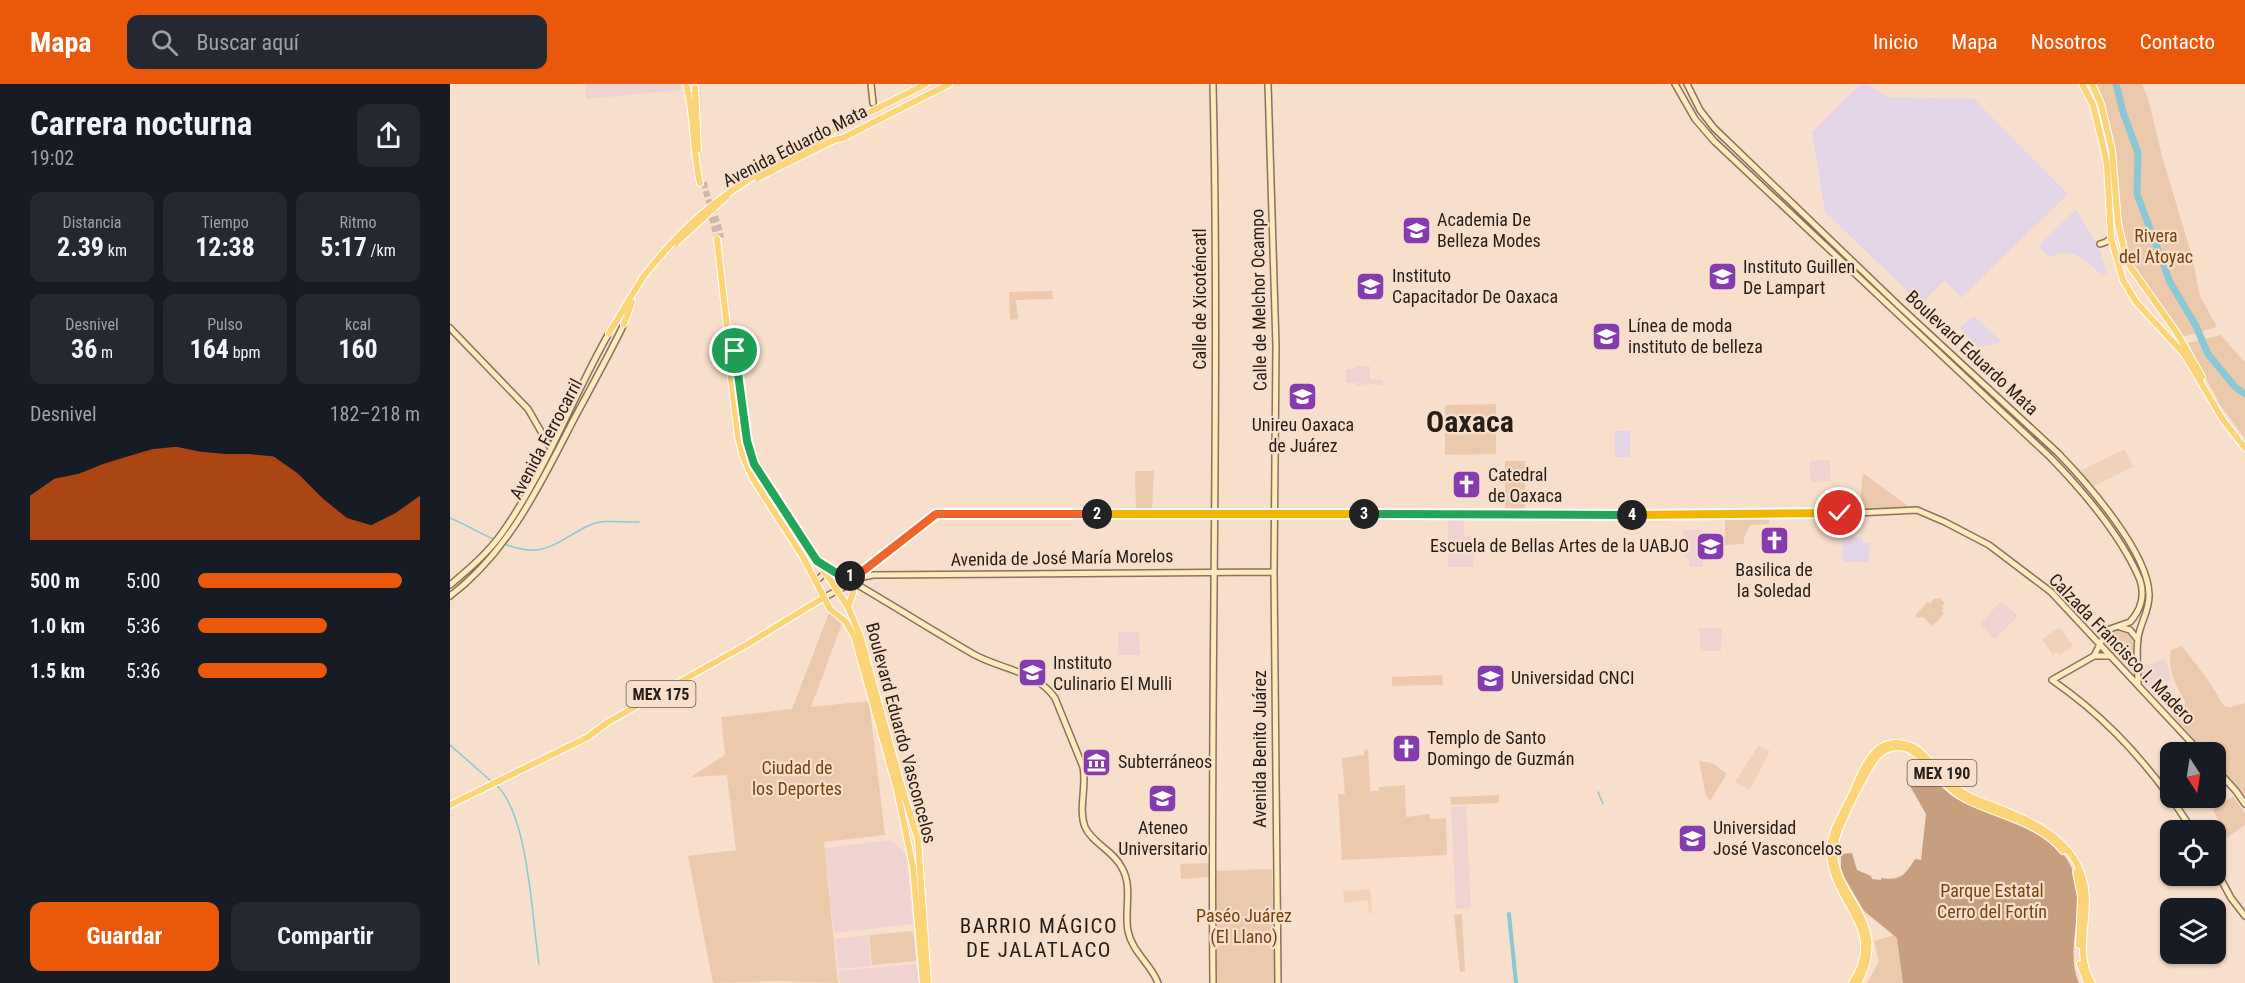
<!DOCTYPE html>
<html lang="es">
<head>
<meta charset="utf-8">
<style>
	:root { --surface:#171b24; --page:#242831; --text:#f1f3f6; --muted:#9ea1a6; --accent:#ea580c }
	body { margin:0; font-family:"Roboto Condensed",sans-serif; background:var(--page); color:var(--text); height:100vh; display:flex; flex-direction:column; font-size:22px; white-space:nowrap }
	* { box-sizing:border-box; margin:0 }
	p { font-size:20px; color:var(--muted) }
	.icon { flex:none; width:33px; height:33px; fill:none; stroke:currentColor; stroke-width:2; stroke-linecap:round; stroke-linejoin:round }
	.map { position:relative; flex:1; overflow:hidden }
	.side { display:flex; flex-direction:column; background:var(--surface); width:450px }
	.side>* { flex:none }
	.needle { width:39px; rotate:168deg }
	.fabs { position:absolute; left:1710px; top:658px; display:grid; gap:12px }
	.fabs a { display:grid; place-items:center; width:66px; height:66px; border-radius:12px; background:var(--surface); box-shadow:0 2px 4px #0004; font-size:30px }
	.pin { position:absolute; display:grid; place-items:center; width:51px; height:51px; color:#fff; margin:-26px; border:3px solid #fff; border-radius:50%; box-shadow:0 2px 6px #0007 }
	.km { position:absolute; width:30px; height:30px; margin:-15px; border-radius:50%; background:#222; color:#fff; font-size:16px; line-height:30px; text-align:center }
	.round { display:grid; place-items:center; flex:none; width:63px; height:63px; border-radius:12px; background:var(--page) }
	.summary { display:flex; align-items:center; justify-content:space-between; height:102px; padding:0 30px }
	h1 { font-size:33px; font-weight:700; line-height:45px }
	.figures { display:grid; grid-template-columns:repeat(3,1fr); gap:9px; height:102px; padding:6px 30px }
	.figures div { display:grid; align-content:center; border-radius:12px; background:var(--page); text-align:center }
	.figures b { font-size:26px; font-weight:700 }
	.figures small { font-size:16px; font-weight:400 }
	.figures p { font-size:16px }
	.chart { height:168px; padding:12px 30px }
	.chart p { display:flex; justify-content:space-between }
	.chart svg { width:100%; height:108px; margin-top:6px; fill:var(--accent); opacity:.7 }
	.cta { display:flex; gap:12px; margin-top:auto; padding:12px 30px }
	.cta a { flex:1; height:69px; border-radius:12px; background:var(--accent); color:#fff; font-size:24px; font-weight:700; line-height:69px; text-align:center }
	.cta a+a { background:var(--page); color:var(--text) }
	ul { padding:0 30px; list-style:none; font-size:20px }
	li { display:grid; grid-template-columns:96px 72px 1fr; align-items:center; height:45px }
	li i { height:15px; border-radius:8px; background:var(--accent) }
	header { display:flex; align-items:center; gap:36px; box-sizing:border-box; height:84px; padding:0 30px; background:var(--accent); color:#fff }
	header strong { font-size:28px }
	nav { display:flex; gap:33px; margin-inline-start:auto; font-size:21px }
	.search { width:420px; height:54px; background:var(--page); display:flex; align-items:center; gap:15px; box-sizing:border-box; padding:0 21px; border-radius:12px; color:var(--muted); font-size:22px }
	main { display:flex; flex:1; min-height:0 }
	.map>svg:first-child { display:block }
	.commercial { fill:#e3d4e7 }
	.built { fill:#f0d1b9 }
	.education { fill:#eed3d0 }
	.green { fill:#edc9ab }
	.forest { fill:#c79f7e }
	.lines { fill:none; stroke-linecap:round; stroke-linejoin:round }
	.stream { stroke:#8ac8d5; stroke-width:1.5 }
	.canal { stroke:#8ac8d5; stroke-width:4 }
	.river { stroke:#8ac8d5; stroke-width:7 }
	.primary-tunnel { stroke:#ceb8a7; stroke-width:6; stroke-dasharray:6 3; stroke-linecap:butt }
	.secondary-casing { stroke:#887260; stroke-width:8 }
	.primary-casing { stroke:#fff; stroke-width:8 }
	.secondary { stroke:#feeabb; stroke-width:5 }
	.primary { stroke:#fdd477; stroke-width:6 }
	.primary-bridge-casing { stroke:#fff; stroke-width:8; stroke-linecap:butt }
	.primary-bridge { stroke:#fdd477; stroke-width:6 }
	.split-1-casing { stroke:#fff; stroke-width:12 }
	.split-2-casing { stroke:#fff; stroke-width:12 }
	.split-3-casing { stroke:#fff; stroke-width:12 }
	.split-4-casing { stroke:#fff; stroke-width:12 }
	.split-5-casing { stroke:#fff; stroke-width:12 }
	.split-1 { stroke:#22a559; stroke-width:8 }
	.split-2 { stroke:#f0652b; stroke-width:8 }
	.split-3 { stroke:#f5b400; stroke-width:8 }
	.split-4 { stroke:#22a559; stroke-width:8 }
	.split-5 { stroke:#f5b400; stroke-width:8 }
	.labels { text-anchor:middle; stroke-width:4.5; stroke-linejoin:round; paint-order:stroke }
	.shield { fill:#f8dfcb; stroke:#66584d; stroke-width:1.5 }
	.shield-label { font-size:16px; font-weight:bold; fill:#271e17 }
	.street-label { font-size:18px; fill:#271e17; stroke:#f8dfcb }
	.poi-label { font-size:18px; fill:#271e17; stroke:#f8dfcb; text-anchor:start }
	.park-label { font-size:18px; fill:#76430a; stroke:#f8dfcb }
	.quarter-label { font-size:21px; letter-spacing:1.5px; fill:#271e17; stroke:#f8dfcb }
	.town-label { font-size:30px; font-weight:bold; fill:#271e17; stroke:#f8dfcb }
</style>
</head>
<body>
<header>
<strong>Mapa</strong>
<div class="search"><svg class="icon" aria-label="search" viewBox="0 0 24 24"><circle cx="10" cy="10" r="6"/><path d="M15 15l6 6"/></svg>Buscar aquí</div>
<nav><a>Inicio</a><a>Mapa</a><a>Nosotros</a><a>Contacto</a></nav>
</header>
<main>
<section class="side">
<div class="summary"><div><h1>Carrera nocturna</h1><p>19:02</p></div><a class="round"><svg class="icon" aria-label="share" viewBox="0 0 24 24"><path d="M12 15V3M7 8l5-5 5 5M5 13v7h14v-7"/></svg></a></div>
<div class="figures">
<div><p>Distancia</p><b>2.39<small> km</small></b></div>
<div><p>Tiempo</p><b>12:38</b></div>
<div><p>Ritmo</p><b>5:17<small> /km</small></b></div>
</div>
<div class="figures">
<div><p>Desnivel</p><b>36<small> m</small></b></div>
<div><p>Pulso</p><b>164<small> bpm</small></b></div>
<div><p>kcal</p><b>160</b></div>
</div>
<div class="chart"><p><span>Desnivel</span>182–218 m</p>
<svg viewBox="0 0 160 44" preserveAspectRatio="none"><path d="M0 44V26L10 19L20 17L30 13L40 10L50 7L60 6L70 8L80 9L90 9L100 10L110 17L120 27L130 35L140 38L150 33L160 26V44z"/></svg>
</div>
<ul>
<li><b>500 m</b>5:00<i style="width:92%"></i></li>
<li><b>1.0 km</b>5:36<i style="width:58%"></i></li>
<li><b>1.5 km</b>5:36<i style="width:58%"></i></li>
</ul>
<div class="cta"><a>Guardar</a><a>Compartir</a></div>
</section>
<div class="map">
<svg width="1795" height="899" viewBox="0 0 1795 899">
	<rect width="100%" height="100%" fill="#f8dfcb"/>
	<path class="commercial" d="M 1411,0 L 1418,0 L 1436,13 L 1524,15 L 1618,110 L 1511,214 L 1495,196 L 1471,220 L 1375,128 L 1362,48 Z
		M 1626,125 L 1650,166 L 1657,190 L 1652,191 L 1632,174 L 1620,169 L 1610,169 L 1599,173 L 1589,162 Z
		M 1524,232 L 1552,258 L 1553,258 L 1528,263 L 1510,244 Z
		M 1165,347 L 1180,347 L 1180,373 L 1165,373 Z
		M 1396,445 L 1402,445 L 1405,454 L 1412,454 L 1413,459 L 1420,459 L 1419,478 L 1394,478 L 1392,475 L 1393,449 L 1396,449 Z"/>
	<path class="built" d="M 1675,365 L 1683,383 L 1642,403 L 1630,387 Z
		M 1610,543 L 1623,562 L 1609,571 L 1606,568 L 1603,571 L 1592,555 Z
		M 1308,662 L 1320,667 L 1300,706 L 1285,698 Z
		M 920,805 L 922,829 L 919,829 L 918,816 L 894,819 L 893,807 Z"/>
	<path class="education" d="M 135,0 L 231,0 L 231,6 L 136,15 Z
		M 905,282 L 920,282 L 920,295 L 933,296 L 933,301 L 918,300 L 917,302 L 913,301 L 907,302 L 906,299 L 896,299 L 896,285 L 905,285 Z
		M 1380,376 L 1381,397 L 1361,398 L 1359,377 Z
		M 998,434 L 1014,434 L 1014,451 L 1025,453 L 1023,483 L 998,483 Z
		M 1233,446 L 1252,446 L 1253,452 L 1275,452 L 1275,456 L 1272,457 L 1272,465 L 1275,465 L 1275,473 L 1253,474 L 1253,483 L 1239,483 L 1239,474 L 1235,474 Z
		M 1551,517 L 1568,532 L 1545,555 L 1530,540 Z
		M 1249,544 L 1272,544 L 1271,567 L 1251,567 Z
		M 668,548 L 689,548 L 690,571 L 668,571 Z
		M 1715,575 L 1722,596 L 1699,604 L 1693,594 L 1691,583 Z
		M 1016,722 L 1021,824 L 1006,825 L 1001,723 Z
		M 441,756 L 453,766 L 456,772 L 463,840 L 384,849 L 375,764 Z
		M 418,851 L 421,882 L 388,885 L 385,855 Z
		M 466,880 L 468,899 L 390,899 L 388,887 Z"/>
	<path class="green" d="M 1640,0 L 1692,0 L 1698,14 L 1713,76 L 1742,172 L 1750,212 L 1767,243 L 1732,253 L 1683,189 L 1668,139 L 1665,86 L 1651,20 Z
		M 602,207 L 603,215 L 566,216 L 568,235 L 560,236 L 559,208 Z
		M 1771,251 L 1795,279 L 1795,354 L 1770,321 L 1738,259 Z
		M 1046,320 L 1046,370 L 995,371 L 995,321 Z
		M 1055,377 L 1075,377 L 1075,429 L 1055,429 Z
		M 685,387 L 704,387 L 702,426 L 686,426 Z
		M 1413,389 L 1462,425 L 1409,427 Z
		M 1275,433 L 1284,433 L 1285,435 C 1293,430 1308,435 1319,435 L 1319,440 L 1300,441 L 1294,454 L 1294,460 L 1275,461 Z
		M 1490,514 L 1495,519 L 1492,522 L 1493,524 L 1492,528 L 1494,530 L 1482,542 L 1473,533 L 1467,534 L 1466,530 L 1478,518 L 1480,520 L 1484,515 Z
		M 380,526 L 393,537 L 361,623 L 419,617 L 435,751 L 374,758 L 388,899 L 328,897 L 263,899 L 238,772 L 286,766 L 277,691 L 241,693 L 275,671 L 271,633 L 342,625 Z
		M 1671,545 C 1688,552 1685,575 1686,590 L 1656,558 L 1660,550 Z
		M 1732,562 L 1758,596 L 1774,622 L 1781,623 L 1795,619 L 1795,713 L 1766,679 L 1766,669 L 1756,669 L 1723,631 L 1736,619 C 1726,602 1717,586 1721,566 Z
		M 992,591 L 993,601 L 942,602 L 942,593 Z
		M 918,665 L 920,707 L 929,707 L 929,703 L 955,701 L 956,733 L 980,730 L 980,735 L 996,734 L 997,771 L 892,776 L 888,710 L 895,710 L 892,674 L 914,671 L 914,666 Z
		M 1249,677 L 1262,679 L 1277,690 L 1260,717 L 1256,712 Z
		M 1049,711 L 1049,719 L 1001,721 L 1000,713 Z
		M 1783,712 L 1795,730 L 1795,741 L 1766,761 L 1766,753 L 1775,748 L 1763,726 Z
		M 760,779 L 760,793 L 731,795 L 730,780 Z
		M 822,785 L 825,899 L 767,899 L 763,787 Z
		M 1012,830 L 1015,887 L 1010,888 L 1004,831 Z
		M 463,847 L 466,877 L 422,881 L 419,851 Z
		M 1447,850 L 1455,895 L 1452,899 L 1417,899 L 1429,878 L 1424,857 Z"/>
	<path class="forest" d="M 1471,680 C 1482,692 1493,707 1507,715 C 1515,720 1525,723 1533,726 C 1566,738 1612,752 1624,790 C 1636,825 1614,865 1629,899 L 1453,899 L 1447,854 L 1414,827 L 1394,793 L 1391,784 L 1391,770 L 1402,769 L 1407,786 L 1421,792 L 1422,795 L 1431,796 L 1431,794 C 1451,797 1455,791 1465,775 L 1471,776 L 1476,730 L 1456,695 Z"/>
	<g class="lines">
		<path class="stream" d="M 0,434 C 27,445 57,468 87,466 C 105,464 122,449 138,442 C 154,434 171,439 189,438
			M 0,661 L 41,697
			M 45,700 C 79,728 82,837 89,880
			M 1148,708 L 1153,720"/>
		<path class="canal" d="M 1059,830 L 1066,899"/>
		<path class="river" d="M 1666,0 L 1673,28 L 1688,69 L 1687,110 L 1720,198 L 1746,242 L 1758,270 L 1785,303 L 1795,310"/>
		<path class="primary-tunnel" d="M 254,98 C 257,118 268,134 271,154
			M 258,125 L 263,137 L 267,155"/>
		<defs>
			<path id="secondary" d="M 421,0 L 423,19
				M 818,0 L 826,262 L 824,488 L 828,899
				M 1225,0 L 1245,35 L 1264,57 L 1600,373 C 1632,406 1672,453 1690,496 C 1695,511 1691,526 1680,538 L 1657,546 L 1644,572 L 1602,596 C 1651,630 1685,666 1720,713
				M 1237,0 L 1250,26 L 1264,44 L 1449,222 L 1608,369 C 1637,399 1698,468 1699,510 C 1700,526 1690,539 1688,554 C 1686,569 1688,585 1688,600
				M 293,87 L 296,90
				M 1650,160 L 1656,158 L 1661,154
				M 0,244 L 78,325 L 100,363
				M 368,478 L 386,488
				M 394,493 C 438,518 481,546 525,571 C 553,586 586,587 605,614 L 633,683 C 637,702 628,725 635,743 C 642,759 664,767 672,784 C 683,803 674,827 678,847 C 682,868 701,880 708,899
				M 366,497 L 375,489 L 406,491 L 486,430 L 502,429 L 1163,431 L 1407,429 L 1467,426 L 1495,438 L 1539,461 L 1601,508 L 1751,669
				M 0,501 C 18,486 38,469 52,449 C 96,387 122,314 159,249
				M 0,512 C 59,467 90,401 123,337 C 140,305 158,273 174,240
				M 373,514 L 413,493 L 423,491 L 824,488
				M 1670,543 L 1680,546 L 1688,556
				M 1644,572 L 1661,572
				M 1766,685 L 1786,707 L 1795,720
				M 1721,714 L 1743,747
				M 1766,786 L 1781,814 L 1795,832
				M 763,899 C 760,599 770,300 763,0"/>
			<path id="primary" d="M 236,0 C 245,32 242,66 250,99
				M 1632,0 L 1643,21 L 1653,62 L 1657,81 L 1661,154 L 1673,196 L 1686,218 L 1734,270 L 1773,336 L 1795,364
				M 1642,0 L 1651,20 L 1662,66 L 1668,139 L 1677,178 L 1727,249 L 1752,293
				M 245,4 L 248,65
				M 325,80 L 377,52 L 382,47 L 476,0
				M 327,84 L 384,56 L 393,54 L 499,0
				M 267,155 L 278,252 L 277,260 L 288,353 L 293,373 L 303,395 L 353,473 L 380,525 L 396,538 L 404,552 L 447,706 L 463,783 L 473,899
				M 174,240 L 182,218
				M 281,245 L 297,357 L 304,380 L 398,523 L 410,551 L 452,704 L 468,756 L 478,899
				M 159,249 L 193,193
				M 398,523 L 403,509 L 403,498
				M 0,721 L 138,653 L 158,638 L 296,561 L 373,514
				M 1626,788 L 1631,813 L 1629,861
				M 1630,880 L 1637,899
				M 1402,899 C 1439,844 1380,818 1380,767 C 1380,748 1393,729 1401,712 C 1408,698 1414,679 1425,668 C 1436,656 1454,657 1467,665 C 1484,679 1496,698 1514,709 C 1523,715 1534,718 1544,722 C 1581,737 1621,753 1633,795 C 1643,829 1622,867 1642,899
				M 1408,899 C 1445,833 1372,809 1386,755 C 1390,740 1419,679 1430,670 C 1439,662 1454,661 1463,668 C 1483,682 1495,705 1517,716 C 1549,732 1590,738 1613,767"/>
		</defs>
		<use href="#secondary" class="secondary-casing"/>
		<use href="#primary" class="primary-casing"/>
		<use href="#secondary" class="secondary"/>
		<use href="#primary" class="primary"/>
		<defs>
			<path id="primary-bridge" d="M 308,94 L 327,84
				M 226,159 L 276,113
				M 193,193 C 233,142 268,112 325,80"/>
		</defs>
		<use href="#primary-bridge" class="primary-bridge-casing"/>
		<use href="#primary-bridge" class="primary-bridge"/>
	</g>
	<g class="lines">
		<defs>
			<path id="split-1" d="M 285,267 L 297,357 L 304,380 L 367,477 L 388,490 L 400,492"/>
			<path id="split-2" d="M 400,492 L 406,491 L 413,487 L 486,430 L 647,430"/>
			<path id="split-3" d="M 647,430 L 914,430"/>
			<path id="split-4" d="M 914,430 L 1182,431"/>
			<path id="split-5" d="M 1182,431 L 1390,429"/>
		</defs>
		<use href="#split-1" class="split-1-casing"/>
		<use href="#split-2" class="split-2-casing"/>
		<use href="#split-3" class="split-3-casing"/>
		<use href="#split-4" class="split-4-casing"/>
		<use href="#split-5" class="split-5-casing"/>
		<use href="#split-1" class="split-1"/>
		<use href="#split-2" class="split-2"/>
		<use href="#split-3" class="split-3"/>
		<use href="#split-4" class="split-4"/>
		<use href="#split-5" class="split-5"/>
	</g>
	<defs>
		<symbol id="university-square" viewBox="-11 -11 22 22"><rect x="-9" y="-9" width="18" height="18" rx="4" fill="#863cae" stroke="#f8dfcb"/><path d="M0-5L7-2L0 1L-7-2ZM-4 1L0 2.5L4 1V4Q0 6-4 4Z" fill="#fff"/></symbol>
		<symbol id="church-square" viewBox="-11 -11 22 22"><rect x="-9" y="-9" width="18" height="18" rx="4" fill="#863cae" stroke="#f8dfcb"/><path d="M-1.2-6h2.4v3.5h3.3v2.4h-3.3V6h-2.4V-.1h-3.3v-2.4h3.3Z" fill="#fff"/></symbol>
		<symbol id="museum-square" viewBox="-11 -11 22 22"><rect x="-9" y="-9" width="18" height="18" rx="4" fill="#863cae" stroke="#f8dfcb"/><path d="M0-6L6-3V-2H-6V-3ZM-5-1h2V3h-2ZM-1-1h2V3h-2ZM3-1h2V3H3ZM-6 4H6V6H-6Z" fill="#fff"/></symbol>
	</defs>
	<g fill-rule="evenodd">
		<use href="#university-square" x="950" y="130" width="33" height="33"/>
		<use href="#university-square" x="1256" y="176" width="33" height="33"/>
		<use href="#university-square" x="904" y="186" width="33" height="33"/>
		<use href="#university-square" x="1140" y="236" width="33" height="33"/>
		<use href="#university-square" x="836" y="296" width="33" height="33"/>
		<use href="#church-square" x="1000" y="384" width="33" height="33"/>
		<use href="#church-square" x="1308" y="440" width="33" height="33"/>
		<use href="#university-square" x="1244" y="446" width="33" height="33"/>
		<use href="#university-square" x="566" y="572" width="33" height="33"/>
		<use href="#university-square" x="1024" y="578" width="33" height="33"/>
		<use href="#church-square" x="940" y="648" width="33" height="33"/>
		<use href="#museum-square" x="630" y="662" width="33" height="33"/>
		<use href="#university-square" x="696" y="698" width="33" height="33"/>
		<use href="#university-square" x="1226" y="738" width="33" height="33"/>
	</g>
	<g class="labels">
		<g class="shield">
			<rect x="176.5" y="597" width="69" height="26" rx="4.5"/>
			<rect x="1457.5" y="676" width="69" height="26" rx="4.5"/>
		</g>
		<g class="shield-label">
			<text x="211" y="616">MEX 175</text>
			<text x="1492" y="695">MEX 190</text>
		</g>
		<g class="street-label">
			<text transform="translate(345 62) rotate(-27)" y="6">Avenida Eduardo Mata</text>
			<text transform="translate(750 215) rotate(-90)" y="6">Calle de Xicoténcatl</text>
			<text transform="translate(809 216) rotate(-91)" y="6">Calle de Melchor Ocampo</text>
			<text transform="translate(1522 269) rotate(43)" y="6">Boulevard Eduardo Mata</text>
			<text transform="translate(96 355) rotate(-62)" y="6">Avenida Ferrocarril</text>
			<text transform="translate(612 474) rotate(-1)" y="6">Avenida de José María Morelos</text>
			<text transform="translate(1672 565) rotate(46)" y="6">Calzada Francisco I. Madero</text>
			<text transform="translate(451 649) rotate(75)" y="6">Boulevard Eduardo Vasconcelos</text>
			<text transform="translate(810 665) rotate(-90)" y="6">Avenida Benito Juárez</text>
		</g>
		<g class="poi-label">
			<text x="987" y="142">Academia De<tspan x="987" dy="21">Belleza Modes</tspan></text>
			<text x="1293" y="189">Instituto Guillen<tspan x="1293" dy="21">De Lampart</tspan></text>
			<text x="942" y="198">Instituto<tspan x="942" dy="21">Capacitador De Oaxaca</tspan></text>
			<text x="1178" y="248">Línea de moda<tspan x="1178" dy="21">instituto de belleza</tspan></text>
			<text x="853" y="347" text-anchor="middle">Unireu Oaxaca<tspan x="853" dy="21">de Juárez</tspan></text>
			<text x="1038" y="397">Catedral<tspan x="1038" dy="21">de Oaxaca</tspan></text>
			<text x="1239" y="468" text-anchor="end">Escuela de Bellas Artes de la UABJO</text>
			<text x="1324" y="492" text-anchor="middle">Basilica de<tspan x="1324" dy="21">la Soledad</tspan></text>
			<text x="603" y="585">Instituto<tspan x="603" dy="21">Culinario El Mulli</tspan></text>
			<text x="1061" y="600">Universidad CNCI</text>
			<text x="977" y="660">Templo de Santo<tspan x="977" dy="21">Domingo de Guzmán</tspan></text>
			<text x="668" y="684">Subterráneos</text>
			<text x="713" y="750" text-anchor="middle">Ateneo<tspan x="713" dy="21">Universitario</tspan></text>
			<text x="1263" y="750">Universidad<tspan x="1263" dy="21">José Vasconcelos</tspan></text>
		</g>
		<g class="park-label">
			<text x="1706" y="158">Rivera<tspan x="1706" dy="21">del Atoyac</tspan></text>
			<text x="347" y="690">Ciudad de<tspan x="347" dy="21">los Deportes</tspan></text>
			<text x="1542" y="813">Parque Estatal<tspan x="1542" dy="21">Cerro del Fortín</tspan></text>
			<text x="794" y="838">Paséo Juárez<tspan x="794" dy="21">(El Llano)</tspan></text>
		</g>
		<g class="quarter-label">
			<text x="589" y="849">BARRIO MÁGICO<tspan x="589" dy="24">DE JALATLACO</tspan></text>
		</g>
		<g class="town-label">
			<text x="1020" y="348">Oaxaca</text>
		</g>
	</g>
</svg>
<div class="fabs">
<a><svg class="needle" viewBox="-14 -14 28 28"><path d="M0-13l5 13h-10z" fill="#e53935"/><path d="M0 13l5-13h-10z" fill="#9ea1a6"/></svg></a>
<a><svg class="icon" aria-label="locate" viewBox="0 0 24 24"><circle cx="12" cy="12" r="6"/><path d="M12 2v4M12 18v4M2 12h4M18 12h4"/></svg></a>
<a><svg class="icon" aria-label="layers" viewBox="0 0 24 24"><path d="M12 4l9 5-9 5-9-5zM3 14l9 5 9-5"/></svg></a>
</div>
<div class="pin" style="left:285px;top:267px;background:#1e9e55"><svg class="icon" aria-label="arrive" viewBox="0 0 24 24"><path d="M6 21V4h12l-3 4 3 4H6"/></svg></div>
<div class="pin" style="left:1390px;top:429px;background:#d93025"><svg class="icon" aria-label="check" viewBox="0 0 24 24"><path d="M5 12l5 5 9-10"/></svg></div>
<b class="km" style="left:400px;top:492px">1</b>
<b class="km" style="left:647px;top:430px">2</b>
<b class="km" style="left:914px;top:430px">3</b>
<b class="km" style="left:1182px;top:431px">4</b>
</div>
</main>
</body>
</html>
